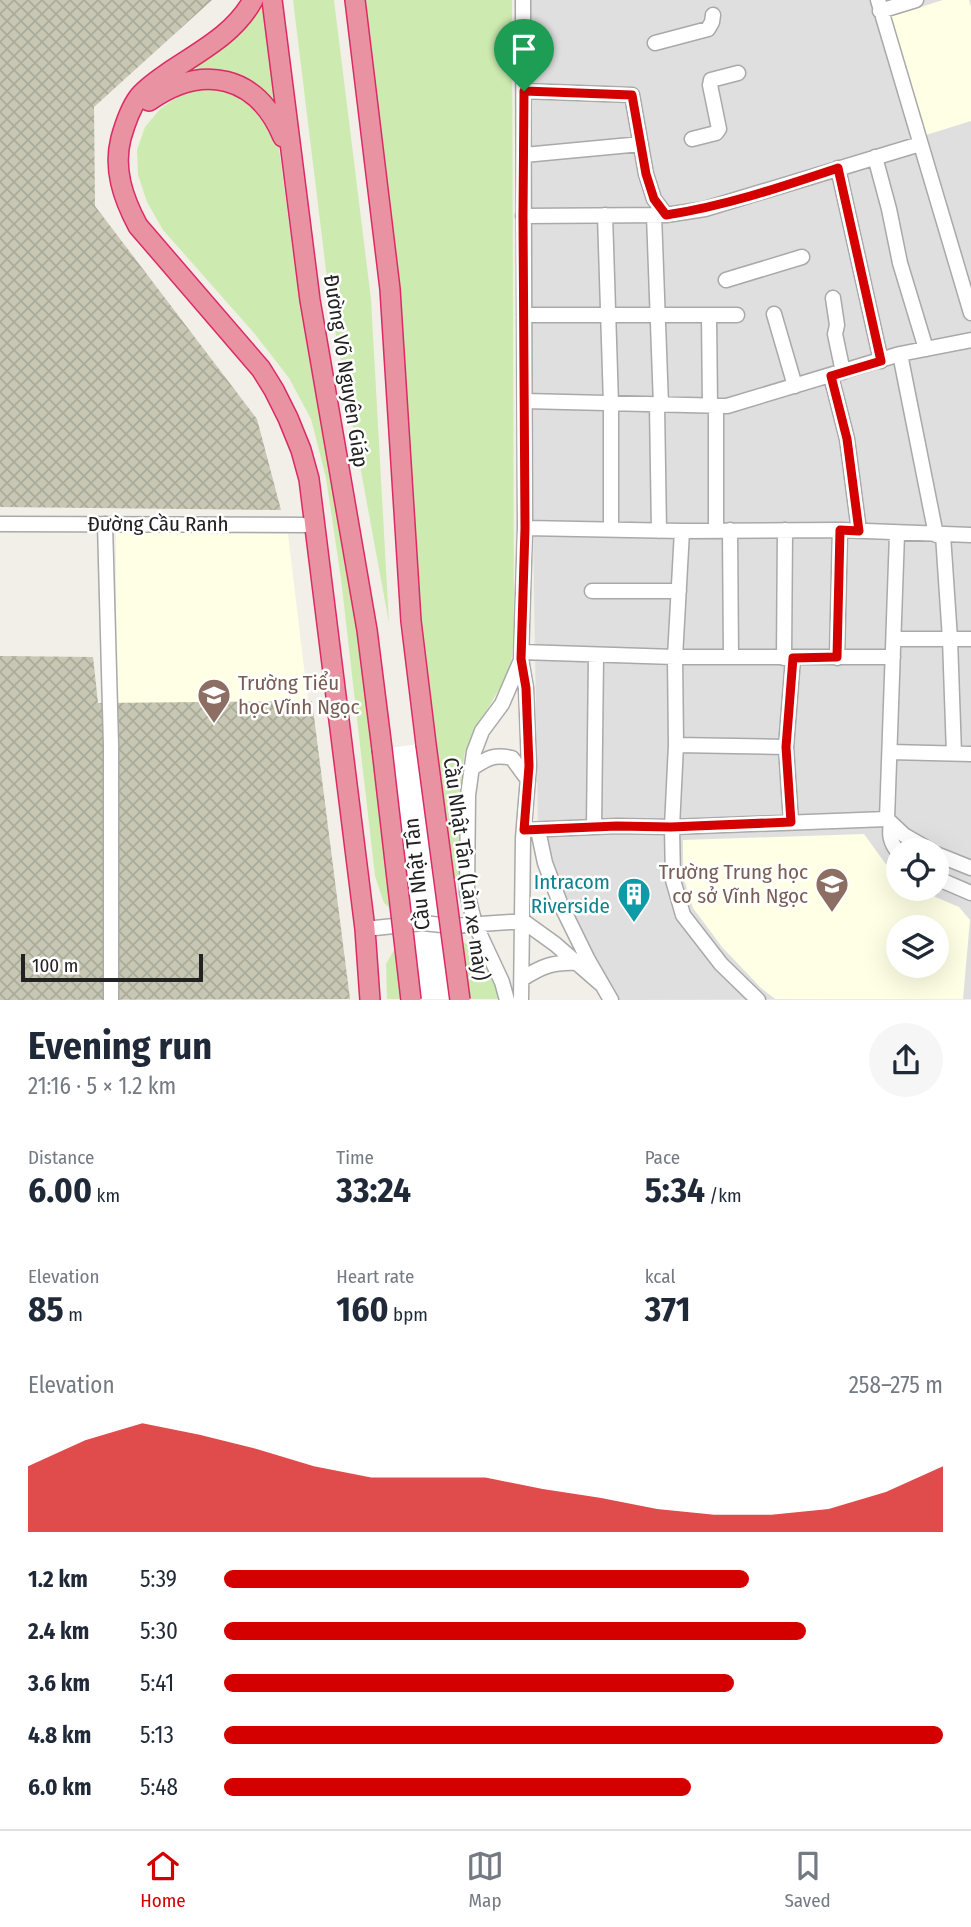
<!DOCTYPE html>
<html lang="en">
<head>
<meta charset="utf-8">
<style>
	:root { --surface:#fff; --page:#f6f6f7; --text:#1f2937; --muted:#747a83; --line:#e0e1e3; --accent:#d40000 }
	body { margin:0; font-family:"Fira Sans Condensed",sans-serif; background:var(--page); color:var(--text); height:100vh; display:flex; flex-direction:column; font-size:26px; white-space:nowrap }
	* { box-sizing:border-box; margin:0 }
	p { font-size:23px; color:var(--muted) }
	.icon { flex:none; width:38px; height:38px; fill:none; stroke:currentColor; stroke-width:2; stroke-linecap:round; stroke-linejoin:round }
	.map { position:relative; height:1000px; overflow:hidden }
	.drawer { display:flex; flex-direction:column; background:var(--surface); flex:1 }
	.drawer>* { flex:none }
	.controls { position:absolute; left:886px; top:838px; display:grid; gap:14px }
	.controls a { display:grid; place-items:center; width:63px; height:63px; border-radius:50%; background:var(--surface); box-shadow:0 7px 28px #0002; font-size:35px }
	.scale { position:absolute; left:21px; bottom:18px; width:182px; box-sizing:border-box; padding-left:7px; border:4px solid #222; border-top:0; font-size:19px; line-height:24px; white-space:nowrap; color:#222; -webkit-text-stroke:5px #fff; paint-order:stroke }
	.pin { position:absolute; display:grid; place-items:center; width:60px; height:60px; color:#fff; margin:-72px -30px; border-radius:50% 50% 50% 0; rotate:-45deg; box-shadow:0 0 7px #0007 }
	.pin .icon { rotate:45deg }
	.round { display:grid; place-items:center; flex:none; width:74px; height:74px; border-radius:37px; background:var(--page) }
	.head { display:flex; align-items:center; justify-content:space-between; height:119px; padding:0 28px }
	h1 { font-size:38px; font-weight:700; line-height:52px }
	.metrics { display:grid; grid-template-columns:repeat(3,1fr); gap:10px; height:119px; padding:7px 28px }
	.metrics div { display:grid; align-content:center }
	.metrics b { font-size:35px; font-weight:700 }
	.metrics small { font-size:19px; font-weight:400 }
	.metrics p { font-size:19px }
	.chart { height:196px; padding:14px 28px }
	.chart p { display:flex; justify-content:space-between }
	.chart svg { width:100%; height:126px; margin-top:7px; fill:var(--accent); opacity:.7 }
	ul { padding:0 28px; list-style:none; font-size:23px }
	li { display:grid; grid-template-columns:112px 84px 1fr; align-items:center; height:52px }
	li i { height:18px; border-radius:9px; background:var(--accent) }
	.dock { display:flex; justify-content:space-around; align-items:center; height:98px; border-top:2px solid var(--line); background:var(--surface); font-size:19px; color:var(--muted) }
	.dock a { display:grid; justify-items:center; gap:4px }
	.dock .current { color:var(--accent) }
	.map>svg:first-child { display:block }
	.residential { fill:#e0dfdf; fill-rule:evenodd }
	.education { fill:#ffffe5; fill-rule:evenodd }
	.construction { fill:url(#construction-cross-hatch) }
	.grass { fill:#cdebb0 }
	.pier { fill:#fff }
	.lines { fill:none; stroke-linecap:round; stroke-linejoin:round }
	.minor-casing { stroke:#a9a9a9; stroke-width:17 }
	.highway-casing { stroke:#dc2a67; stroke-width:22 }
	.minor { stroke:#fff; stroke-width:14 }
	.highway { stroke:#e892a2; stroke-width:19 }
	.highway-bridge-casing { stroke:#dc2a67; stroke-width:22; stroke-linecap:butt }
	.highway-bridge { stroke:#e892a2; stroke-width:19 }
	.route-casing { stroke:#fff; stroke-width:14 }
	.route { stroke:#d40000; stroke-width:9 }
	.labels { text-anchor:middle; stroke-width:5; stroke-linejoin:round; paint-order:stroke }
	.street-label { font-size:21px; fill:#222; stroke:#fff }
	.education-label { font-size:21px; fill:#785e54; stroke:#fff; text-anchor:start }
	.culture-label { font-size:21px; fill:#0d838f; stroke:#fff; text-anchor:end }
</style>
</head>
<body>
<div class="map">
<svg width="971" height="1000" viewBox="0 0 971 1000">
	<defs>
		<pattern id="construction-cross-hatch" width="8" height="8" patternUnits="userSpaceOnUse" patternTransform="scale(1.75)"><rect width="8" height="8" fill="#c7c7b4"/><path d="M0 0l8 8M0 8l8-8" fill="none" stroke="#abab9a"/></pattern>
	</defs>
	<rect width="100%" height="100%" fill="#f2efe9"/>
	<path class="residential" d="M 524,0 L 971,0 L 971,999 L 617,1000 L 601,984 L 538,830 ZM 898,850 L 936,850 L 936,889 L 898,889 ZM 898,928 L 936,928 L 936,966 L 898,966 Z"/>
	<path class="education" d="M 943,0 L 969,0 L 971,7 L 971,121 L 926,135 L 889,17 Z
		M 116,532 L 288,534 L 317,776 L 117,809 Z
		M 864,834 L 885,863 L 898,874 L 898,889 L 917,889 L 959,907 L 970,920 L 963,999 L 775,999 L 761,988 L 722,947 L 693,908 L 683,876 L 683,840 ZM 898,928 L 936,928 L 936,966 L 898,966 Z"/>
	<path class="construction" d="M 0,0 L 212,0 L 94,107 L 95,206 L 257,419 L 281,510 L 0,507 Z
		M 0,656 L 93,657 L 98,703 L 312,701 L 350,999 L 0,1000 Z"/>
	<path class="grass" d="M 293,0 L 334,0 L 371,299 L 389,623 L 330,303 Z
		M 366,0 L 512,0 L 514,639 L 510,671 L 482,718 L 465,751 L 458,803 L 459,874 L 456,879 L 453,877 L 419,619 Z
		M 264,2 L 275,101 L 259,86 L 245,79 L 181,75 C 214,55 241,32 264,2 Z
		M 201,89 L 223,90 L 244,96 L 260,107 L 278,141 L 299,297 L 358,623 L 394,912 L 384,903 L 375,876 L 341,579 L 326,478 L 311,419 L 289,378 L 254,333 L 163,230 L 147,202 L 138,175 L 137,150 L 145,127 L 160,109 L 179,96 Z
		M 459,939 L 482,955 L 501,999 L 467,999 Z
		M 397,945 L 404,999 L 387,999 L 386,964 Z"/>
	<path class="pier" d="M 435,742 L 467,999 L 404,999 L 374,750 Z"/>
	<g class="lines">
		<defs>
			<path id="minor" d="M 878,0 L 971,313
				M 880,11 L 916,0
				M 655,43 L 708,29 L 712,22 L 713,15
				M 524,91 L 632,95 L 646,174 L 654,199 L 666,215
				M 692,139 L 716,133 L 719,129 L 710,85 L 711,80 L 738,73
				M 524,155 L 641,144
				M 875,157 L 889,209 L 900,263 L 926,349
				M 838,168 L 881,361
				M 605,215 L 611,404 L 611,530
				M 654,215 L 661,405
				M 523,216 L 666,215 L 705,209 L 920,144
				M 726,280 L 802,257
				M 833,298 L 837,325 L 835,334 L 843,372
				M 774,314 L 795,386
				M 524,315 L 737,315
				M 709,315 L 710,406
				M 900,354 L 936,535
				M 831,376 L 847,439 L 859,531
				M 525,401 L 727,406 L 900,354 L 971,340
				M 657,405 L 659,531
				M 716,406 L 716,530
				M 0,524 L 315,525
				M 105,524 L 111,745 L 111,1000
				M 525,528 L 682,531 L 840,530 L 971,535
				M 730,530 L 731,657
				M 682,531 L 675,657 L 676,745 L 672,827 L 673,880 L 683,915 L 721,964 L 758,1000
				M 897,534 L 887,819 L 904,835 L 930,850
				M 943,535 L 950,639 L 954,754
				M 592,591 L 679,591
				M 894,639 L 971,639
				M 522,652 L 675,657 L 893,657
				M 784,658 L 785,530
				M 837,658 L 840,530
				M 676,745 L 786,747 L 793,658
				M 786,747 L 791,822
				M 890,752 L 971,754
				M 472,768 C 488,758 493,754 512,758 L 528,780
				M 891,823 C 889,835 890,842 898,852
				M 594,827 L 596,656
				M 524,830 L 617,826 L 672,827 L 887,819
				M 538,830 L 545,863 L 560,903 L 588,960 L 611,1000
				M 936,854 L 971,868
				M 936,878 L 971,893
				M 365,929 L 423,923 L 451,926 L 523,921 L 555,944 L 601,984
				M 522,979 C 542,966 553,962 577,963
				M 507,1000 L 502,982 L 475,924 L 467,893 L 468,795 L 474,752 L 482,731 L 502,704 L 521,660
				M 521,1000 L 523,838 L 529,766 L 526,688 L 521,659 L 525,528 L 523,0"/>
			<path id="highway" d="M 253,0 C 235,33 202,50 172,70 C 161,78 146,87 138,98 C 130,109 125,124 121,138 C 113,169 123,198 138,226 L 261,369 L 274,390 L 288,418 L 301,450 L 309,479 L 365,929 L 370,1000
				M 272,0 L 310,300 L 367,630 L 382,749
				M 355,0 L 390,289 L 411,621 L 426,744
				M 149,101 C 203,63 257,75 283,137"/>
		</defs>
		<use href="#minor" class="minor-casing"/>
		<use href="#highway" class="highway-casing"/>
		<use href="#minor" class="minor"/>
		<use href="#highway" class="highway"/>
		<defs>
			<path id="highway-bridge" d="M 426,744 L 460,1000
				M 382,749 L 411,1000"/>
		</defs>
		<use href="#highway-bridge" class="highway-bridge-casing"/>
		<use href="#highway-bridge" class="highway-bridge"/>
	</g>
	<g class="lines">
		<defs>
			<path id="route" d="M 524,91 L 632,95 L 646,174 L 654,199 L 666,215 C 725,206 781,187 838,168 L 881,361 L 831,376 L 847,439 L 859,531 L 840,530 L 837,657 L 793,658 L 786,747 L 791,822 L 671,827 L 617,826 L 524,830 L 529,766 L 526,688 L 521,659 L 525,528 L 523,216 Z"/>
		</defs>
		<use href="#route" class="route-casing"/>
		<use href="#route" class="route"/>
	</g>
	<defs>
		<symbol id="school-pin" viewBox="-11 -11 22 30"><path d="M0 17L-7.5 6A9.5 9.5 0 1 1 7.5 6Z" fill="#8d6e63" stroke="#fff"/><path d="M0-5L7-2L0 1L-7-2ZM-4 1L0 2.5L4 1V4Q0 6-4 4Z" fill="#fff"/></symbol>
		<symbol id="building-pin" viewBox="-11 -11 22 30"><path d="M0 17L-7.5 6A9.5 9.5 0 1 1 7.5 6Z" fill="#0f9aa8" stroke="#fff"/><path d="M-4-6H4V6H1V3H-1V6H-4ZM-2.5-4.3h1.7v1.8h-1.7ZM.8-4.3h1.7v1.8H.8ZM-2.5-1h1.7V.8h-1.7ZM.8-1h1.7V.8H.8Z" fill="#fff"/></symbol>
	</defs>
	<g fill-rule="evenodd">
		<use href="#school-pin" x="195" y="676" width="38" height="52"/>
		<use href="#school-pin" x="813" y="865" width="38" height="52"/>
		<use href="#building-pin" x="615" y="875" width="38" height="52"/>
	</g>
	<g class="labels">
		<g class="street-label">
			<text transform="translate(346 371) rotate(81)" y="7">Đường Võ Nguyên Giáp</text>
			<text x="158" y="531">Đường Cầu Ranh</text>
			<text transform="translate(466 869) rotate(82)" y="7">Cầu Nhật Tân (Làn xe máy)</text>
			<text transform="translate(417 874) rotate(-96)" y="7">Cầu Nhật Tân</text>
		</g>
		<g class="education-label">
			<text x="238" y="690">Trường Tiểu<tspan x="238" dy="24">học Vĩnh Ngọc</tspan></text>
			<text x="808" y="879" text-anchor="end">Trường Trung học<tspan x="808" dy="24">cơ sở Vĩnh Ngọc</tspan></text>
		</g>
		<g class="culture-label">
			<text x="610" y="889">Intracom<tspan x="610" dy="24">Riverside</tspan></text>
		</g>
	</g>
</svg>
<div class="controls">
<a><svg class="icon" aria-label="locate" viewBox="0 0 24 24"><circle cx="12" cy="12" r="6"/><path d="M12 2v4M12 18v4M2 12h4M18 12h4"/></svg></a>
<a><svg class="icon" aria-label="layers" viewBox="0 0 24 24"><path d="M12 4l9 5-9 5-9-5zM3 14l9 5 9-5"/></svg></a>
</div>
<div class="scale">100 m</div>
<div class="pin" style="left:524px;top:91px;background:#1e9e55"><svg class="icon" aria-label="arrive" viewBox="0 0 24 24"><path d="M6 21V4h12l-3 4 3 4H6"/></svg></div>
</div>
<section class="drawer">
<div class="head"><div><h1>Evening run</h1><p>21:16 · 5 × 1.2 km</p></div><a class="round"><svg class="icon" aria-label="share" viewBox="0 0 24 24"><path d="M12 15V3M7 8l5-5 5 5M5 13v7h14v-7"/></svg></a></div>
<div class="metrics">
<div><p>Distance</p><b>6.00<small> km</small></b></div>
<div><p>Time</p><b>33:24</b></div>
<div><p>Pace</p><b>5:34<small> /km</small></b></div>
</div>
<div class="metrics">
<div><p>Elevation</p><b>85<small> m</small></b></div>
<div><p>Heart rate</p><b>160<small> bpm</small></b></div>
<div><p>kcal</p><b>371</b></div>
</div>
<div class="chart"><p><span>Elevation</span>258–275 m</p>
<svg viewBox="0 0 160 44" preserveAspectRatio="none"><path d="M0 44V21L10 12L20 6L30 10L40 15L50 21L60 25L70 25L80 25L90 29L100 32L110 36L120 38L130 38L140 36L150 30L160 21V44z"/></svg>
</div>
<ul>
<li><b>1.2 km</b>5:39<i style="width:73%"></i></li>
<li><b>2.4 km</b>5:30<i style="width:81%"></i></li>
<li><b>3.6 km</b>5:41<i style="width:71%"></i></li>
<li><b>4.8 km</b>5:13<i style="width:100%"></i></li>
<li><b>6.0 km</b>5:48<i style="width:65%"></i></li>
</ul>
</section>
<nav class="dock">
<a class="current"><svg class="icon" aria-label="home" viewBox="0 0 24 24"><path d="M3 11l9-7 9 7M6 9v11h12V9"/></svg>Home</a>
<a><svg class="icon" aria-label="map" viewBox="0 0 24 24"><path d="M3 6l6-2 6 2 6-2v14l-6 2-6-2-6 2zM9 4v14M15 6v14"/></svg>Map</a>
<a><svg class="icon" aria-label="saved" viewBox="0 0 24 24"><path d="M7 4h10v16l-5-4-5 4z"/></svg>Saved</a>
</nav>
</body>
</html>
